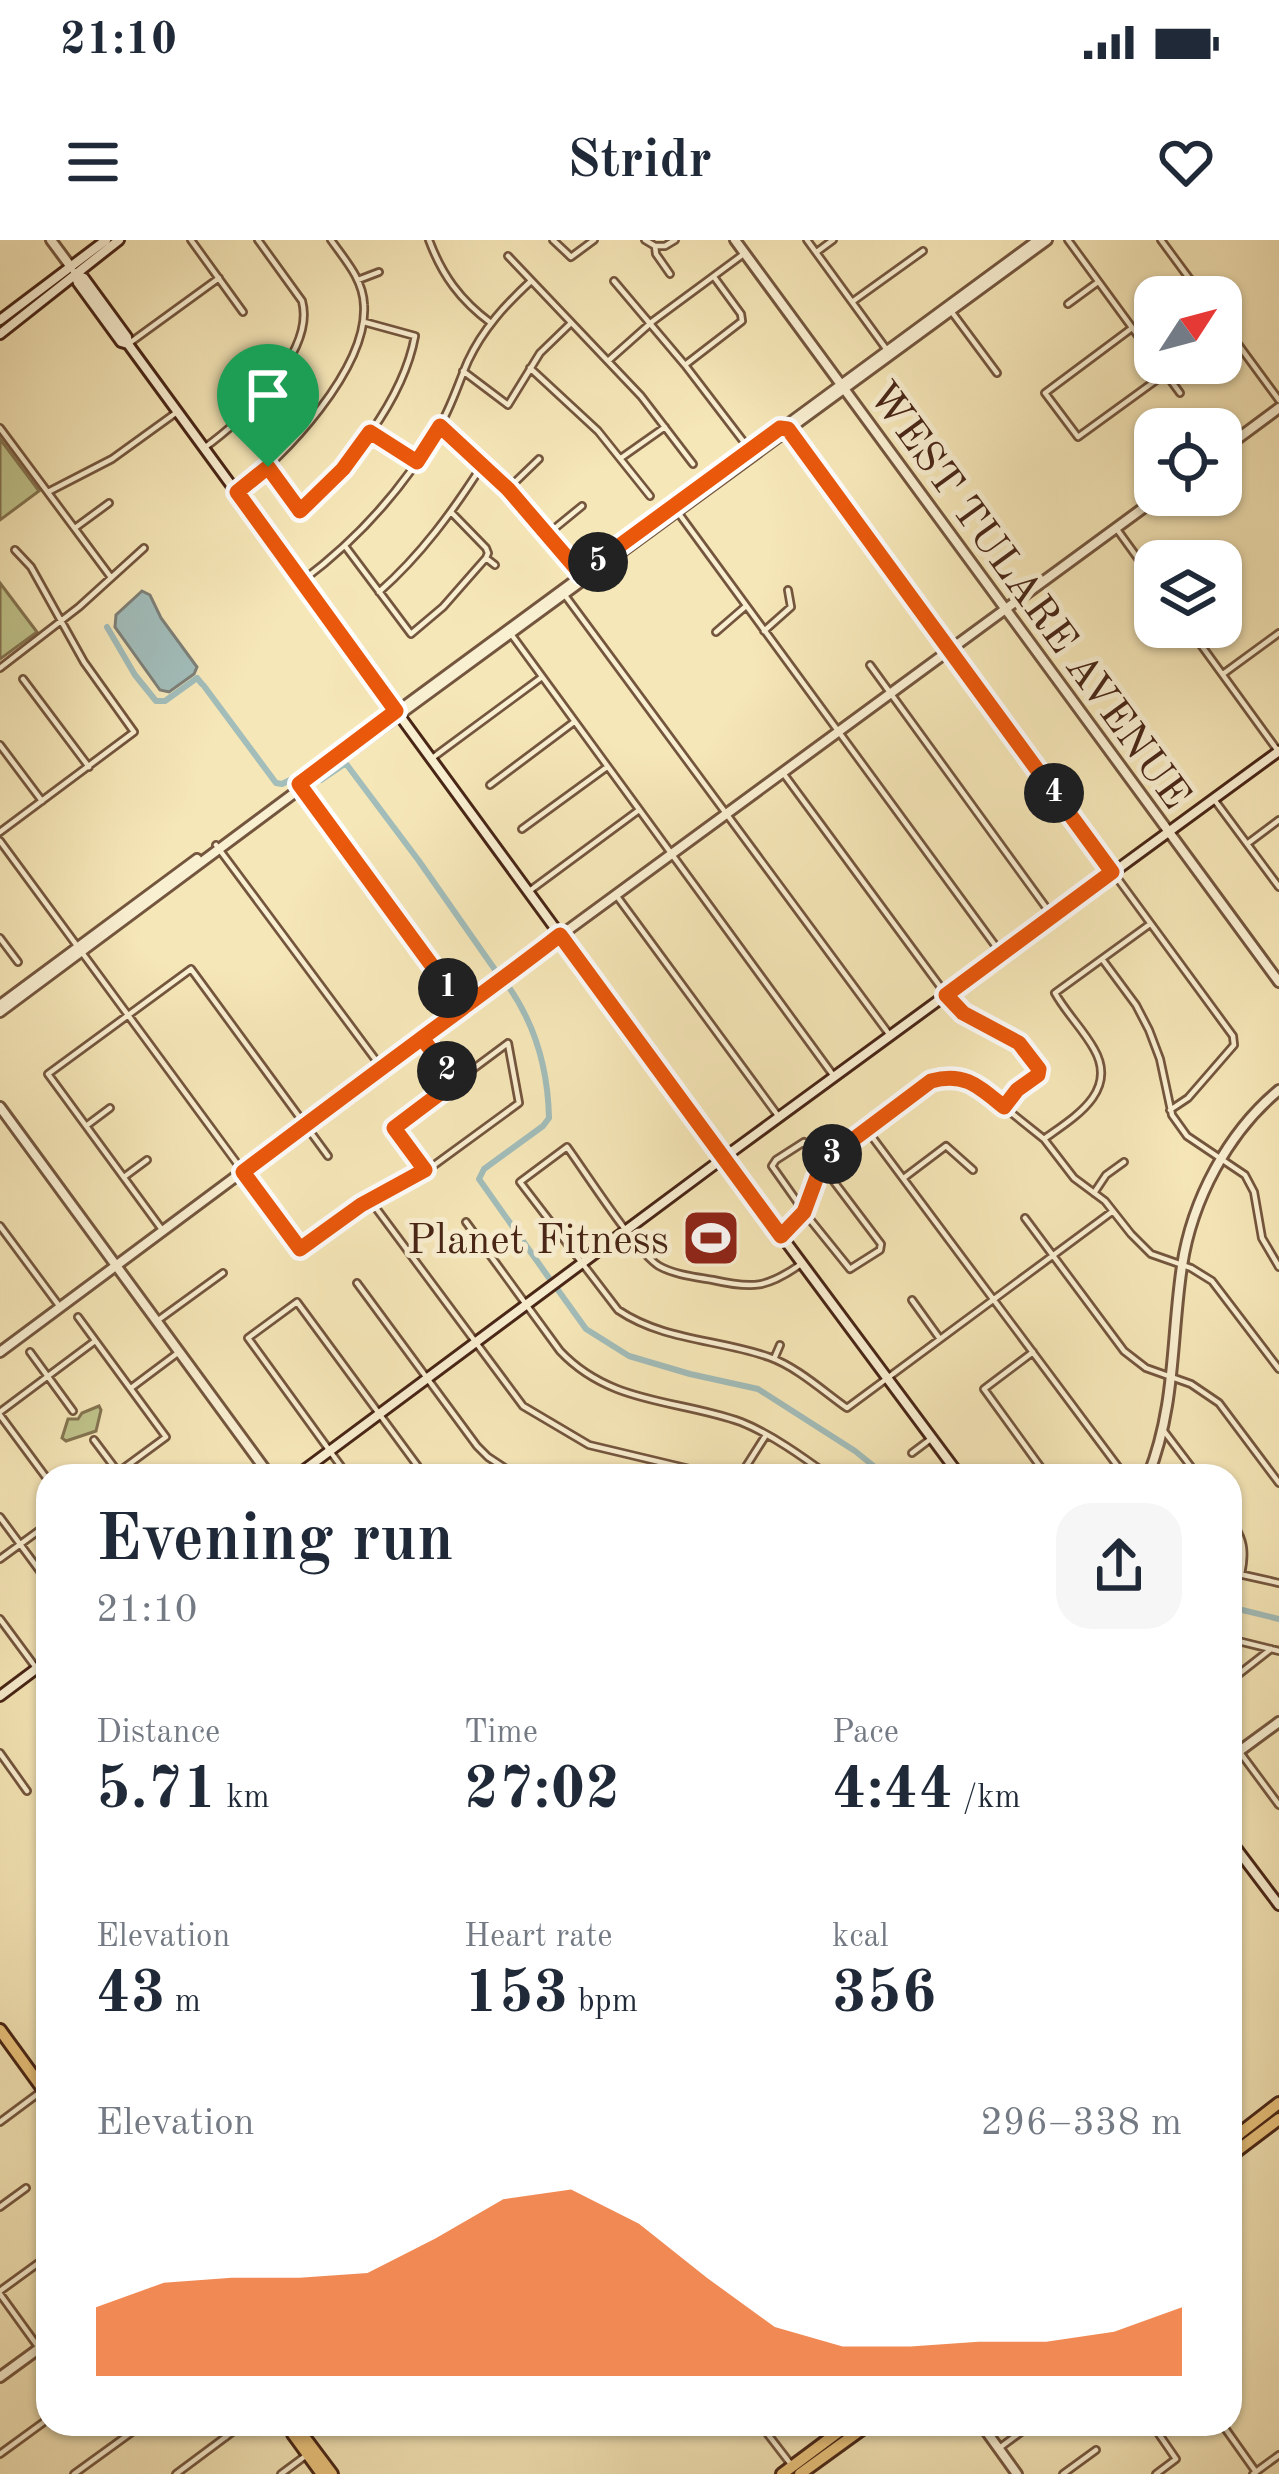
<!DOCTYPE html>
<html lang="en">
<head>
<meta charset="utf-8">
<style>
	:root { --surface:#fff; --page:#f6f6f7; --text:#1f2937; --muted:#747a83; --accent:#ea580c }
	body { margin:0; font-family:"Old Standard TT",serif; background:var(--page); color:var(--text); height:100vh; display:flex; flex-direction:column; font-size:45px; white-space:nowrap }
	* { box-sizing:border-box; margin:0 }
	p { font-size:39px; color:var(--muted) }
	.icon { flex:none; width:66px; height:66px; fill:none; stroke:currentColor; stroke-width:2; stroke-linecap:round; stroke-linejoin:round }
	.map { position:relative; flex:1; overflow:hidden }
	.sheet { position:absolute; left:36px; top:1224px; width:1206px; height:972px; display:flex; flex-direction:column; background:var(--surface); border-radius:36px; box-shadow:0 3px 9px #0004 }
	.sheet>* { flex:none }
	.needle { width:78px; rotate:54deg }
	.controls { position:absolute; left:1134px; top:36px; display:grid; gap:24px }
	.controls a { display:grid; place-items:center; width:108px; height:108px; border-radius:24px; background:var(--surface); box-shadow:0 3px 9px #0004; font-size:60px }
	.pin { position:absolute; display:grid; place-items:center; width:102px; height:102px; color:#fff; margin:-123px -51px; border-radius:50% 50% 50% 0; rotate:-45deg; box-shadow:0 0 12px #0007 }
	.pin .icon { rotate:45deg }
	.km { position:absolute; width:60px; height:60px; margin:-30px; border-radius:50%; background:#222; color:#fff; font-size:33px; line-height:60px; text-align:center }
	.round { display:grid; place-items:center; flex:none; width:126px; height:126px; border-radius:36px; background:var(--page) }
	.summary { display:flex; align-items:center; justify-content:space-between; height:204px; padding:0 60px }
	h1 { font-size:66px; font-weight:700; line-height:90px }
	.figures { display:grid; grid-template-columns:repeat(3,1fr); gap:18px; height:204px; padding:12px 60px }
	.figures div { display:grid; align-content:center }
	.figures b { font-size:60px; font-weight:700 }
	.figures small { font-size:33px; font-weight:400 }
	.figures p { font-size:33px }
	.chart { height:336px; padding:24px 60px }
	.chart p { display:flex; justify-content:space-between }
	.chart svg { width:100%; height:216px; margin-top:12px; fill:var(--accent); opacity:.7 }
	.status { display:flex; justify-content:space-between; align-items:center; height:84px; padding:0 60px; background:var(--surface); direction:ltr }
	.status svg { height:33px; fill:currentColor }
	header { display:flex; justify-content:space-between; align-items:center; height:156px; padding:0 60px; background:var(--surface); font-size:54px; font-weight:700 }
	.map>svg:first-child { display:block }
	.green { fill:#c0c48c; stroke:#847451; stroke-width:3 }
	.water { fill:#a2bdba; stroke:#7e8078; stroke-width:3 }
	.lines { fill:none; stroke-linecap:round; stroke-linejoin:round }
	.canal { stroke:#a2bdba; stroke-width:6 }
	.minor-casing { stroke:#74563e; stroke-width:10 }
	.tertiary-casing { stroke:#74563e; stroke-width:14 }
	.secondary-casing { stroke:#482516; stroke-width:14 }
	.primary-casing { stroke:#482516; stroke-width:16 }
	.minor { stroke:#f9efd1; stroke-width:4.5 }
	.tertiary { stroke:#f9efd1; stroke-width:8 }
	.secondary { stroke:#f9efd1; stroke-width:8 }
	.primary { stroke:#ebc47c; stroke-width:10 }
	.route-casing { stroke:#fff; stroke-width:24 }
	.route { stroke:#ea580c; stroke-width:15 }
	.labels { text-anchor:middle; stroke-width:10; stroke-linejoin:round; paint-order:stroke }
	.street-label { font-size:42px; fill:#482516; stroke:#f9efd1 }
	.poi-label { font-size:42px; fill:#482516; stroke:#f9efd1; text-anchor:end }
</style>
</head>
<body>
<div class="status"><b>21:10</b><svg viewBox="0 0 49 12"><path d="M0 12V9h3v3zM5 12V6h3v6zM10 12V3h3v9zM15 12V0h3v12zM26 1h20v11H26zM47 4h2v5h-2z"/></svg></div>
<header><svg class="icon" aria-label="menu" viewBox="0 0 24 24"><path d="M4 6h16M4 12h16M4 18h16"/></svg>Stridr<svg class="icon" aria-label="heart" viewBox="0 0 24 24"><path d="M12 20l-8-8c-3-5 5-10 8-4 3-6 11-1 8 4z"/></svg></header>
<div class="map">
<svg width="1279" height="2234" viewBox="0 0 1279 2234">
	<rect width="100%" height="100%" fill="#f6e7b8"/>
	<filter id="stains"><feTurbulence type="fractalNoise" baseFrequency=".00167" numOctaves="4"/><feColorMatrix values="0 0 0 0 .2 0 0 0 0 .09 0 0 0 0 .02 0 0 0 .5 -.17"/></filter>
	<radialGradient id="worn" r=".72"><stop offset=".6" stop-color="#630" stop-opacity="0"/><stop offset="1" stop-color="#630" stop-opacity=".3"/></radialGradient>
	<path class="green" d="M 0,199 L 39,251 L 0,280 Z
		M 0,343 L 37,392 L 0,419 Z
		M 99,1166 L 101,1170 L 96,1191 L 66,1201 L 62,1198 L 68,1179 L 78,1179 L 82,1173 Z"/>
	<path class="water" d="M 142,351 L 150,355 L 161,378 L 197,427 L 194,434 L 169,452 L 160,450 L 115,387 L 116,375 Z"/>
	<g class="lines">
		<path class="canal" d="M 107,387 L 135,435 L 156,461 L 165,461 L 197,438 L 202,444
			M 204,446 L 276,543 L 282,544 L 302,534
			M 321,540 L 343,525 L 347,525 L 419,621 L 498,734
			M 506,743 C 535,783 548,829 549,878 L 543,886 L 484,929 L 479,939 L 549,1038
			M 558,1050 L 586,1089 L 629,1116 L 690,1134 L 758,1149 L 855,1211 L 886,1236
			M 1230,1367 L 1279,1379"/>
		<defs>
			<path id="minor" d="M 191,0 L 243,72
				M 429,0 C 442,35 460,60 491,83
				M 553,0 L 571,17 L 594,0
				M 645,0 L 655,6 L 656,14 L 670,34
				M 807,0 L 887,110
				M 1068,0 L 1155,119
				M 1161,0 L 1203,57
				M 655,6 L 665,6 L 675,0
				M 818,11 L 833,0
				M 508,16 L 641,156 L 693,224
				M 358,40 L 379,32
				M 614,41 L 685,125 L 750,210
				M 852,62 L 923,11
				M 1068,64 L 1098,42
				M 951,71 L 997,133
				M 1221,81 L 1279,160
				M 1132,88 L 1045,153 L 1078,197 L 1166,133
				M 131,102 L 219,38
				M 608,121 L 653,81 L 745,13
				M 1158,123 L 1180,153
				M 685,125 L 742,81 L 741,74 L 714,37
				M 530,128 L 598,191 L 650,256
				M 463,131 L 508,165 L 540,113 L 571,83
				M 440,186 L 508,249 L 581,334
				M 0,188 L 110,336
				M 789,190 L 1233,796 L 1234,805 L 1188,858 L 1170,870
				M 370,192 L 416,222
				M 204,208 C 242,181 316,112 302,61 L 258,0
				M 621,218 L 665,187
				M 268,227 L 300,271 C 349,227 403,161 415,96 L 364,82
				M 508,249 L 539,219
				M 48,252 L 112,219 L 177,172
				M 237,252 C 284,218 368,128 364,65 C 363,39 345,20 331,0
				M 677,271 L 1000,712
				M 451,272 L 486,308 L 488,313 L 486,318 L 495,325
				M 75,288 L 109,263
				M 1116,288 L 1155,342
				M 549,293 L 582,266
				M 345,306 L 411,394 L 443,367 L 486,318
				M 302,341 C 357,300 403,249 438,189 C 451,168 458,144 468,121 C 483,89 505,65 531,41
				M 379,352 C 421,315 453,271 483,224
				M 564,354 L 889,794
				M 1188,387 L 1278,511
				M 764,391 L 791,367 L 788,350
				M 716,392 L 746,366
				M 511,394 L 833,835
				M 870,425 L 1053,677
				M 0,428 L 79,367 L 144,308
				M 1223,434 L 1279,393
				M 23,439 L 89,527
				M 0,505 L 42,561
				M 431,519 L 542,437
				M 783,533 L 956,768 L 1011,798 L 1023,807 L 1039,829 L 1038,835 L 1017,850 L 1003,867
				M 490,545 L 574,482
				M 303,550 L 463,768
				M 1213,558 L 1279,647
				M 522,589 L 607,527
				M 0,592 L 134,492 L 84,422 L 31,327 L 15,310
				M 0,601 L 300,1009 L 361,965 L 433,926 L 519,863 L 508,803 L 394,888 L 425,930
				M 1247,604 L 1279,580
				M 216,605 L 381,827
				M 528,652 L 639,570
				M 616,655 L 779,877
				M 0,698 L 18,722
				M 1102,719 L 1136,765 L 1149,790 L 1160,819 L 1172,875 L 1187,896 L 1245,935 L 1254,952 L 1262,998 L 1279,1027
				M 422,798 L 455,842
				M 86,886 L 110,868
				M 867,890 L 1125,1236
				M 1044,899 C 1073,878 1119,852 1094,809 C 1083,789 1066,773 1055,753 L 1150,684
				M 804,902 L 881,1004 L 880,1010 L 850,1029 L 808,977 L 772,926 L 776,920 Z
				M 124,937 L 147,920
				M 905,937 L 946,906 L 973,930
				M 1094,953 L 1106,935 L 1124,922
				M 370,960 L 523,1166 L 589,1205 L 719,1236
				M 1025,978 L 1124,1111 L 1146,1128 L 1191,1144 L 1219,1163 L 1279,1243
				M 466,982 L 560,1111 C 611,1165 677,1159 741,1182 C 771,1194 803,1217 829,1236
				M 0,986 L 60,1067
				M 163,991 L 48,834 L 191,729 L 328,916
				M 781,996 C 818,969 802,950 822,923 C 832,910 848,904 861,895 C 885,878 909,848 937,839 C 951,835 962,838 974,843 L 1044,899 L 1074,938 L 1105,961 L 1131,994 L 1151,1014 L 1191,1028 L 1212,1041 L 1279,1129
				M 801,1024 C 767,1048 753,1049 713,1040 C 696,1037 675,1035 659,1026 C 636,1012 586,933 567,907 L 520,942 L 618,1070 C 664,1101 718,1099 769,1117 C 797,1127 823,1151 847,1168 L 1113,971
				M 357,1043 L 477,1206 L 488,1217 L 517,1236
				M 912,1060 L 940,1099
				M 78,1077 L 166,1197 L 113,1236
				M 157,1081 L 223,1033
				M 30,1112 L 73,1171
				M 1033,1112 L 984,1149 L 1047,1236
				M 774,1119 L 780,1105
				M 131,1148 L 179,1112
				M 0,1172 L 95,1101
				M 0,1175 L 48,1240
				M 1164,1191 L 1198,1236
				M 94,1200 L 121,1236
				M 912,1213 L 932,1198
				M 348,1236 L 248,1098 L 297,1062 L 425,1236
				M 740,1236 L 766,1195
				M 0,1277 L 48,1342
				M 1230,1279 C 1244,1299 1246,1311 1241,1334
				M 0,1319 L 48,1284
				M 1230,1332 L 1279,1343
				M 0,1379 L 48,1444
				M 1230,1399 L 1279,1411
				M 1230,1441 L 1271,1409
				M 1239,1511 L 1279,1565
				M 0,1513 L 27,1551
				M 0,1882 L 43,1850
				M 0,1967 L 26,1948
				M 0,2051 L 48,2016
				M 0,2054 L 39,2108
				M 216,2184 L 226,2197
				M 760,2184 L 793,2227
				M 1152,2184 L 1176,2219 L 1156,2234
				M 1222,2184 L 1256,2232
				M 998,2209 L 1032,2184
				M 0,2214 L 48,2179
				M 74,2234 L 143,2184
				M 176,2234 L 243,2184
				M 281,2234 L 308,2214
				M 1063,2234 L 1096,2210
				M 1253,2234 L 1279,2215"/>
			<path id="tertiary" d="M 51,0 L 71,27
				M 735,0 L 1279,742
				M 1221,211 L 1279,168
				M 300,543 L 1038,0
				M 0,765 L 197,619
				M 0,772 L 399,475 L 1047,0
				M 0,867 L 270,1236
				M 0,1112 L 523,723 L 1161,255
				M 1148,1236 C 1176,1166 1171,1099 1182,1026 C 1192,960 1228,892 1279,850
				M 1230,1518 L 1279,1482
				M 0,2137 L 48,2102
				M 981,2184 L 1017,2234"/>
			<path id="secondary" d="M 75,33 L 78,43 L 121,102 L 128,104
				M 76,35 L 84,38 L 127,97 L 128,104 L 685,866 L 960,1236
				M 0,80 L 106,0
				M 0,94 L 119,0
				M 296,1236 L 730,913 L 1279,511
				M 0,1456 L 48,1420
				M 1230,1600 L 1279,1665"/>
			<path id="primary" d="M 0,1790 L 48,1856
				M 1230,1901 L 1279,1863
				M 1230,1916 L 1279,1879
				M 290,2184 L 299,2190 L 332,2234
				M 290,2184 L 293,2194 L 322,2234
				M 782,2234 L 849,2184
				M 800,2234 L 869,2184"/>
		</defs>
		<use href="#minor" class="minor-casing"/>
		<use href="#tertiary" class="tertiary-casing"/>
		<use href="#secondary" class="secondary-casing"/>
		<use href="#primary" class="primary-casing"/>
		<use href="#minor" class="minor"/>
		<use href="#tertiary" class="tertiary"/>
		<use href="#secondary" class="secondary"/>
		<use href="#primary" class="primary"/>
	</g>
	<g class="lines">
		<defs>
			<path id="route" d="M 268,227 L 237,252 L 396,471 L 299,544 L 463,768 C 389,822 316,877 243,932 L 300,1009 L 361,965 L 425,930 L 394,888 L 455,842 L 422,798 C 468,764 515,730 560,695 L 781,996 L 804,972 L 822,923 L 931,841 C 965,832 978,846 1004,867 L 1017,850 L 1038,835 L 1039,829 L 1019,803 L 963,773 L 946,755 L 1112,632 L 788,189 L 780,188 L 581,334 L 508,249 L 440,186 L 417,222 L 370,192 L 343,229 L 300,271 L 268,227"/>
		</defs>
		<use href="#route" class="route-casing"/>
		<use href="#route" class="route"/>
	</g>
	<defs>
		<symbol id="stadium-square" viewBox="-11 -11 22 22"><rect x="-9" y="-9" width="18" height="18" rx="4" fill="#8f2418" stroke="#f9efd1"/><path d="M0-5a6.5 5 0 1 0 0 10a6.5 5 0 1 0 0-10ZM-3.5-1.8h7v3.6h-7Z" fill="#fff"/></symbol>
	</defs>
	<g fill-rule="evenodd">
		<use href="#stadium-square" x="678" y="965" width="66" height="66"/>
	</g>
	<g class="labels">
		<g class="street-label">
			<text transform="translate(1031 354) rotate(54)" y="15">WEST TULARE AVENUE</text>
		</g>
		<g class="poi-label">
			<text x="669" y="1013">Planet Fitness</text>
		</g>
	</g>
	<rect width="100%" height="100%" filter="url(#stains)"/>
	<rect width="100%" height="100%" fill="url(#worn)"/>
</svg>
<div class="controls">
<a><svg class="needle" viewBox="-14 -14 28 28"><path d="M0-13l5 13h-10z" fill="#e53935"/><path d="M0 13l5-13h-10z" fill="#747a83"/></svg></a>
<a><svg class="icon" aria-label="locate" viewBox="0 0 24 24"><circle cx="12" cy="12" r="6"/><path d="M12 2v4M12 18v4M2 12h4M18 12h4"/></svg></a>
<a><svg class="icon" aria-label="layers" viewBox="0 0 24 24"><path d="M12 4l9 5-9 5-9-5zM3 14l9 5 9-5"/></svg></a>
</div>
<div class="pin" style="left:268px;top:227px;background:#1e9e55"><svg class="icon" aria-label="arrive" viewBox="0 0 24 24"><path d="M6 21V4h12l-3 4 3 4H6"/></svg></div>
<b class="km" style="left:448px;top:748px">1</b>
<b class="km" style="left:447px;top:831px">2</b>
<b class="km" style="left:832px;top:914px">3</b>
<b class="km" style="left:1054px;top:553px">4</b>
<b class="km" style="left:598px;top:322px">5</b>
<section class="sheet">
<div class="summary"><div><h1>Evening run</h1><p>21:10</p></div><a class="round"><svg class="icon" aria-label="share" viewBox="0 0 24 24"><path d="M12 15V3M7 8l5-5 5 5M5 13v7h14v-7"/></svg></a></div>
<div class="figures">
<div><p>Distance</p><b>5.71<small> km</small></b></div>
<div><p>Time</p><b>27:02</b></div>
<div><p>Pace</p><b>4:44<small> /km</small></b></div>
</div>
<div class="figures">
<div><p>Elevation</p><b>43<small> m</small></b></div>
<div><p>Heart rate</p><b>153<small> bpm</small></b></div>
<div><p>kcal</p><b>356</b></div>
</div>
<div class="chart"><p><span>Elevation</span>296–338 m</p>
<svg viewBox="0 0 160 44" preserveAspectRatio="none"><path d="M0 44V30L10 25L20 24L30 24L40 23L50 16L60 8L70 6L80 13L90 24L100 34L110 38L120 38L130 37L140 37L150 35L160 30V44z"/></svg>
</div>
</section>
</div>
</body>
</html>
